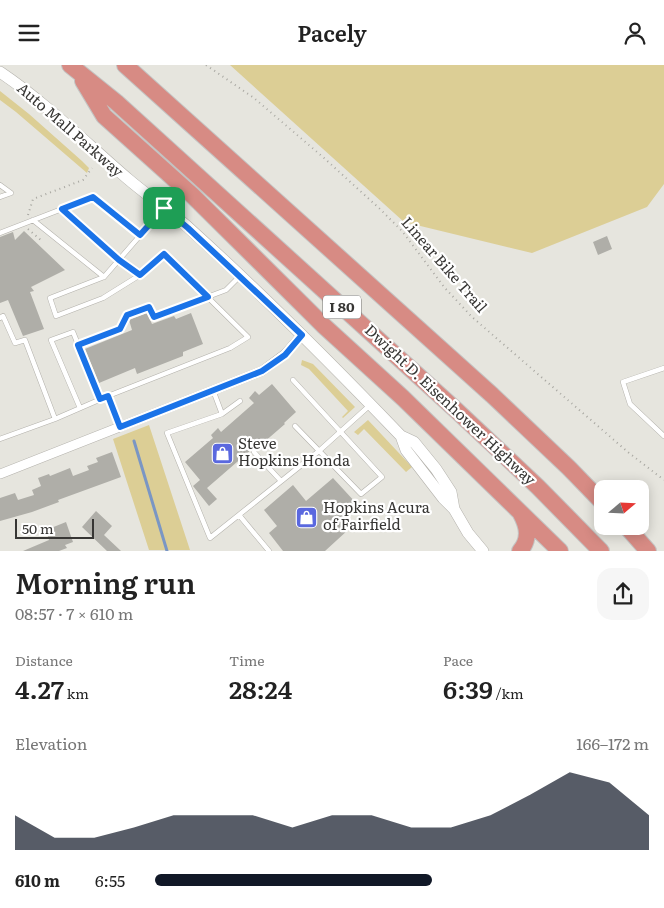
<!DOCTYPE html>
<html lang="en">
<head>
<meta charset="utf-8">
<style>
	:root { --surface:#fff; --page:#f6f6f6; --text:#222; --muted:#767676; --accent:#111827 }
	body { margin:0; font-family:Literata,serif; background:var(--page); color:var(--text); height:100vh; display:flex; flex-direction:column; font-size:19px; white-space:nowrap }
	* { box-sizing:border-box; margin:0 }
	p { font-size:16px; color:var(--muted) }
	.icon { flex:none; width:28px; height:28px; fill:none; stroke:currentColor; stroke-width:2; stroke-linecap:round; stroke-linejoin:round }
	.map { position:relative; height:486px; overflow:hidden }
	.sheet { display:flex; flex-direction:column; background:var(--surface); flex:1 }
	.sheet>* { flex:none }
	.needle { width:32px; rotate:71deg }
	.buttons { position:absolute; left:594px; top:415px; display:grid; gap:10px }
	.buttons a { display:grid; place-items:center; width:55px; height:55px; border-radius:10px; background:var(--surface); box-shadow:0 2px 12px #0003; font-size:25px }
	.scale { position:absolute; left:15px; bottom:12px; width:79px; box-sizing:border-box; padding-left:5px; border:2px solid #373634; border-top:0; font-size:14px; line-height:18px; white-space:nowrap; color:#373634; -webkit-text-stroke:4px #fff; paint-order:stroke }
	.pin { position:absolute; display:grid; place-items:center; width:42px; height:42px; color:#fff; margin:-21px; border-radius:10px; box-shadow:0 2px 8px #0006 }
	.round { display:grid; place-items:center; flex:none; width:52px; height:52px; border-radius:15px; background:var(--page) }
	.head { display:flex; align-items:center; justify-content:space-between; height:85px; padding:0 15px }
	h1 { font-size:28px; font-weight:600; line-height:38px }
	.metrics { display:grid; grid-template-columns:repeat(3,1fr); gap:8px; height:85px; padding:5px 15px }
	.metrics div { display:grid; align-content:center }
	.metrics b { font-size:25px; font-weight:600 }
	.metrics small { font-size:14px; font-weight:400 }
	.metrics p { font-size:14px }
	.chart { height:140px; padding:10px 15px }
	.chart p { display:flex; justify-content:space-between }
	.chart svg { width:100%; height:90px; margin-top:5px; fill:var(--accent); opacity:.7 }
	ul { padding:0 15px; list-style:none; font-size:16px }
	li { display:grid; grid-template-columns:80px 60px 1fr; align-items:center; height:38px }
	li i { height:12px; border-radius:6px; background:var(--accent) }
	header { display:flex; justify-content:space-between; align-items:center; height:65px; padding:0 15px; background:var(--surface); font-size:22px; font-weight:600 }
	.map>svg:first-child { display:block }
	.green { fill:#dcce95 }
	.lines { fill:none; stroke-linecap:round; stroke-linejoin:round }
	.stream { stroke:#7a96c4; stroke-width:3 }
	.building { fill:#afaea8 }
	.service-casing { stroke:#b3b1ab; stroke-width:5.5 }
	.minor-casing { stroke:#b3b1ab; stroke-width:10 }
	.tertiary-casing { stroke:#b3b1ab; stroke-width:12 }
	.motorway-casing { stroke:#c3c3c2; stroke-width:18 }
	.path { stroke:#a8a7a1; stroke-width:2; stroke-dasharray:1 4; stroke-linecap:butt }
	.service { stroke:#fff; stroke-width:4.5 }
	.minor { stroke:#fff; stroke-width:9 }
	.tertiary { stroke:#fff; stroke-width:11 }
	.motorway { stroke:#d78b84; stroke-width:16 }
	.route-casing { stroke:#fff; stroke-width:10 }
	.route { stroke:#1a73e8; stroke-width:6 }
	.labels { text-anchor:middle; stroke-width:4.5; stroke-linejoin:round; paint-order:stroke }
	.shield { fill:#fff; stroke:#737271; stroke-width:1 }
	.shield-label { font-size:14px; font-weight:bold; fill:#373634 }
	.street-label { font-size:15px; fill:#373634; stroke:#fff }
	.poi-label { font-size:15px; fill:#373634; stroke:#fff; text-anchor:start }
</style>
</head>
<body>
<header><svg class="icon" aria-label="menu" viewBox="0 0 24 24"><path d="M4 6h16M4 12h16M4 18h16"/></svg>Pacely<svg class="icon" aria-label="person" viewBox="0 0 24 24"><circle cx="12" cy="8" r="4"/><path d="M4 21q1-7 8-7t8 7"/></svg></header>
<div class="map">
<svg width="664" height="486" viewBox="0 0 664 486">
	<rect width="100%" height="100%" fill="#e6e5de"/>
	<path class="green" d="M 230,0 L 664,0 L 664,119 L 647,142 L 532,188 L 404,157 Z
		M 0,26 L 29,49 L 82,96 L 89,103 L 87,108 L 16,47 L 0,35 Z
		M 302,295 L 313,299 L 355,342 L 343,353 L 342,352 L 348,346 L 309,304 L 301,300 Z
		M 368,355 L 412,402 L 406,407 L 364,364 L 358,370 L 354,367 Z
		M 149,360 L 190,485 L 149,485 L 113,374 Z"/>
	<g class="lines">
		<path class="stream" d="M 134,376 L 167,486"/>
	</g>
	<path class="building" d="M 24,166 L 65,205 L 31,222 L 34,226 L 30,227 L 44,264 L 23,271 L 8,235 L 0,238 L 0,172 L 13,167 L 15,175 Z
		M 607,171 L 612,184 L 598,190 L 593,177 Z
		M 147,248 L 152,259 L 174,251 L 176,254 L 191,248 L 203,279 L 183,287 L 183,291 L 137,309 L 135,303 L 99,318 L 85,284 L 132,265 L 129,255 Z
		M 272,319 L 296,347 L 284,358 L 285,359 L 263,378 L 261,377 L 252,384 L 207,423 L 217,434 L 209,441 L 193,421 L 200,415 L 185,397 L 213,373 L 211,370 L 218,363 L 221,367 L 254,338 L 249,333 L 255,326 L 259,330 Z
		M 112,387 L 121,412 L 58,435 L 59,437 L 32,447 L 0,456 L 0,433 L 15,428 L 18,435 L 34,430 L 32,425 L 41,421 L 38,413 L 49,409 L 50,411 L 70,403 L 73,411 L 89,405 L 87,401 L 98,397 L 96,393 Z
		M 333,413 L 356,438 L 347,445 L 350,448 L 340,456 L 348,465 L 325,486 L 283,486 L 269,468 L 277,461 L 264,445 L 293,420 L 306,436 Z
		M 96,446 L 112,461 L 104,470 L 121,486 L 107,486 L 82,462 Z
		M 66,457 L 73,477 L 65,480 L 67,483 L 59,486 L 23,486 L 49,475 L 46,465 Z"/>
	<g class="lines">
		<defs>
			<path id="service" d="M 0,120 L 11,128
				M 0,132 L 11,128
				M 33,155 L 104,212
				M 0,168 L 93,132 L 140,170
				M 140,210 L 103,233 L 56,251 L 50,233 L 104,212 L 164,143
				M 0,253 L 3,251 L 15,278 L 25,275 L 55,354 L 0,374
				M 78,280 L 120,264 L 127,251 L 149,242 L 154,252 L 226,225 L 239,212
				M 664,303 L 623,317 L 630,339 L 664,371
				M 293,315 L 382,412 L 361,429 L 295,361
				M 213,325 L 222,349
				M 108,331 L 119,362
				M 240,336 L 222,349 L 167,368 L 210,473 L 319,386 L 369,341
				M 80,343 L 51,275 L 73,267 L 100,334
				M 55,354 L 108,331 L 230,283 L 248,272 L 164,189 L 140,210 L 119,195 L 62,144
				M 254,387 L 281,416
				M 239,450 L 269,486"/>
			<path id="minor" d="M 0,409 L 262,306 L 285,289 L 302,270"/>
			<path id="tertiary" d="M 0,7 C 46,38 86,78 128,114 C 148,131 170,146 190,164 C 263,230 333,300 401,371 L 406,385 L 443,433 L 454,444 L 468,468 L 483,486
				M 401,371 L 414,377 L 436,404 L 451,427 L 454,444"/>
			<path id="motorway" d="M 70,0 L 116,37 L 456,345 L 538,422 L 601,486
				M 125,0 L 492,330 L 569,403 L 602,437
				M 83,16 L 104,51 L 192,130 L 324,261 L 403,333 L 560,486
				M 626,461 L 648,486
				M 520,486 C 530,474 528,462 521,449"/>
		</defs>
		<use href="#service" class="service-casing"/>
		<use href="#minor" class="minor-casing"/>
		<use href="#tertiary" class="tertiary-casing"/>
		<use href="#motorway" class="motorway-casing"/>
		<path class="path" d="M 206,0 L 254,33 L 324,93 L 380,144 L 402,166 L 444,222 L 472,252 L 629,388 L 664,415
			M 28,150 L 33,134 L 83,115 L 92,103
			M 28,164 L 42,176"/>
		<use href="#service" class="service"/>
		<use href="#minor" class="minor"/>
		<use href="#tertiary" class="tertiary"/>
		<use href="#motorway" class="motorway"/>
	</g>
	<g class="lines">
		<defs>
			<path id="route" d="M 93,132 L 140,170 L 164,143 L 188,163 L 302,270 L 285,290 L 262,306 L 120,362 L 108,331 L 100,334 L 78,280 L 120,264 L 127,250 L 149,242 L 154,252 L 208,232 L 164,189 L 140,210 L 119,195 L 62,144 Z"/>
		</defs>
		<use href="#route" class="route-casing"/>
		<use href="#route" class="route"/>
	</g>
	<defs>
		<symbol id="shop-square" viewBox="-11 -11 22 22"><rect x="-9" y="-9" width="18" height="18" rx="4" fill="#5a68df" stroke="#fff"/><path d="M-5-2.5h2.3a2.7 3.5 0 0 1 5.4 0H5L5.5 6h-11ZM-1.5-2.5h3a1.5 2.3 0 0 0-3 0Z" fill="#fff"/></symbol>
	</defs>
	<g fill-rule="evenodd">
		<use href="#shop-square" x="210" y="376" width="25" height="25"/>
		<use href="#shop-square" x="294" y="440" width="25" height="25"/>
	</g>
	<g class="labels">
		<rect class="shield" x="323" y="230.5" width="38" height="23" rx="4"/>
		<g class="shield-label">
			<text x="342" y="247">I 80</text>
		</g>
		<g class="street-label">
			<text transform="translate(70 65) rotate(41)" y="5">Auto Mall Parkway</text>
			<text transform="translate(444 200) rotate(49)" y="5">Linear Bike Trail</text>
			<text transform="translate(450 340) rotate(43)" y="5">Dwight D. Eisenhower Highway</text>
		</g>
		<g class="poi-label">
			<text x="238" y="384">Steve<tspan x="238" dy="17">Hopkins Honda</tspan></text>
			<text x="323" y="448">Hopkins Acura<tspan x="323" dy="17">of Fairfield</tspan></text>
		</g>
	</g>
</svg>
<div class="buttons">
<a><svg class="needle" viewBox="-14 -14 28 28"><path d="M0-13l5 13h-10z" fill="#e53935"/><path d="M0 13l5-13h-10z" fill="#767676"/></svg></a>
</div>
<div class="scale">50 m</div>
<div class="pin" style="left:164px;top:143px;background:#1e9e55"><svg class="icon" aria-label="arrive" viewBox="0 0 24 24"><path d="M6 21V4h12l-3 4 3 4H6"/></svg></div>
</div>
<section class="sheet">
<div class="head"><div><h1>Morning run</h1><p>08:57 · 7 × 610 m</p></div><a class="round"><svg class="icon" aria-label="share" viewBox="0 0 24 24"><path d="M12 15V3M7 8l5-5 5 5M5 13v7h14v-7"/></svg></a></div>
<div class="metrics">
<div><p>Distance</p><b>4.27<small> km</small></b></div>
<div><p>Time</p><b>28:24</b></div>
<div><p>Pace</p><b>6:39<small> /km</small></b></div>
</div>
<div class="chart"><p><span>Elevation</span>166–172 m</p>
<svg viewBox="0 0 160 44" preserveAspectRatio="none"><path d="M0 44V27L10 38L20 38L30 33L40 27L50 27L60 27L70 33L80 27L90 27L100 33L110 33L120 27L130 17L140 6L150 11L160 27V44z"/></svg>
</div>
<ul>
<li><b>610 m</b>6:55<i style="width:56%"></i></li>
</ul>
</section>
</body>
</html>
